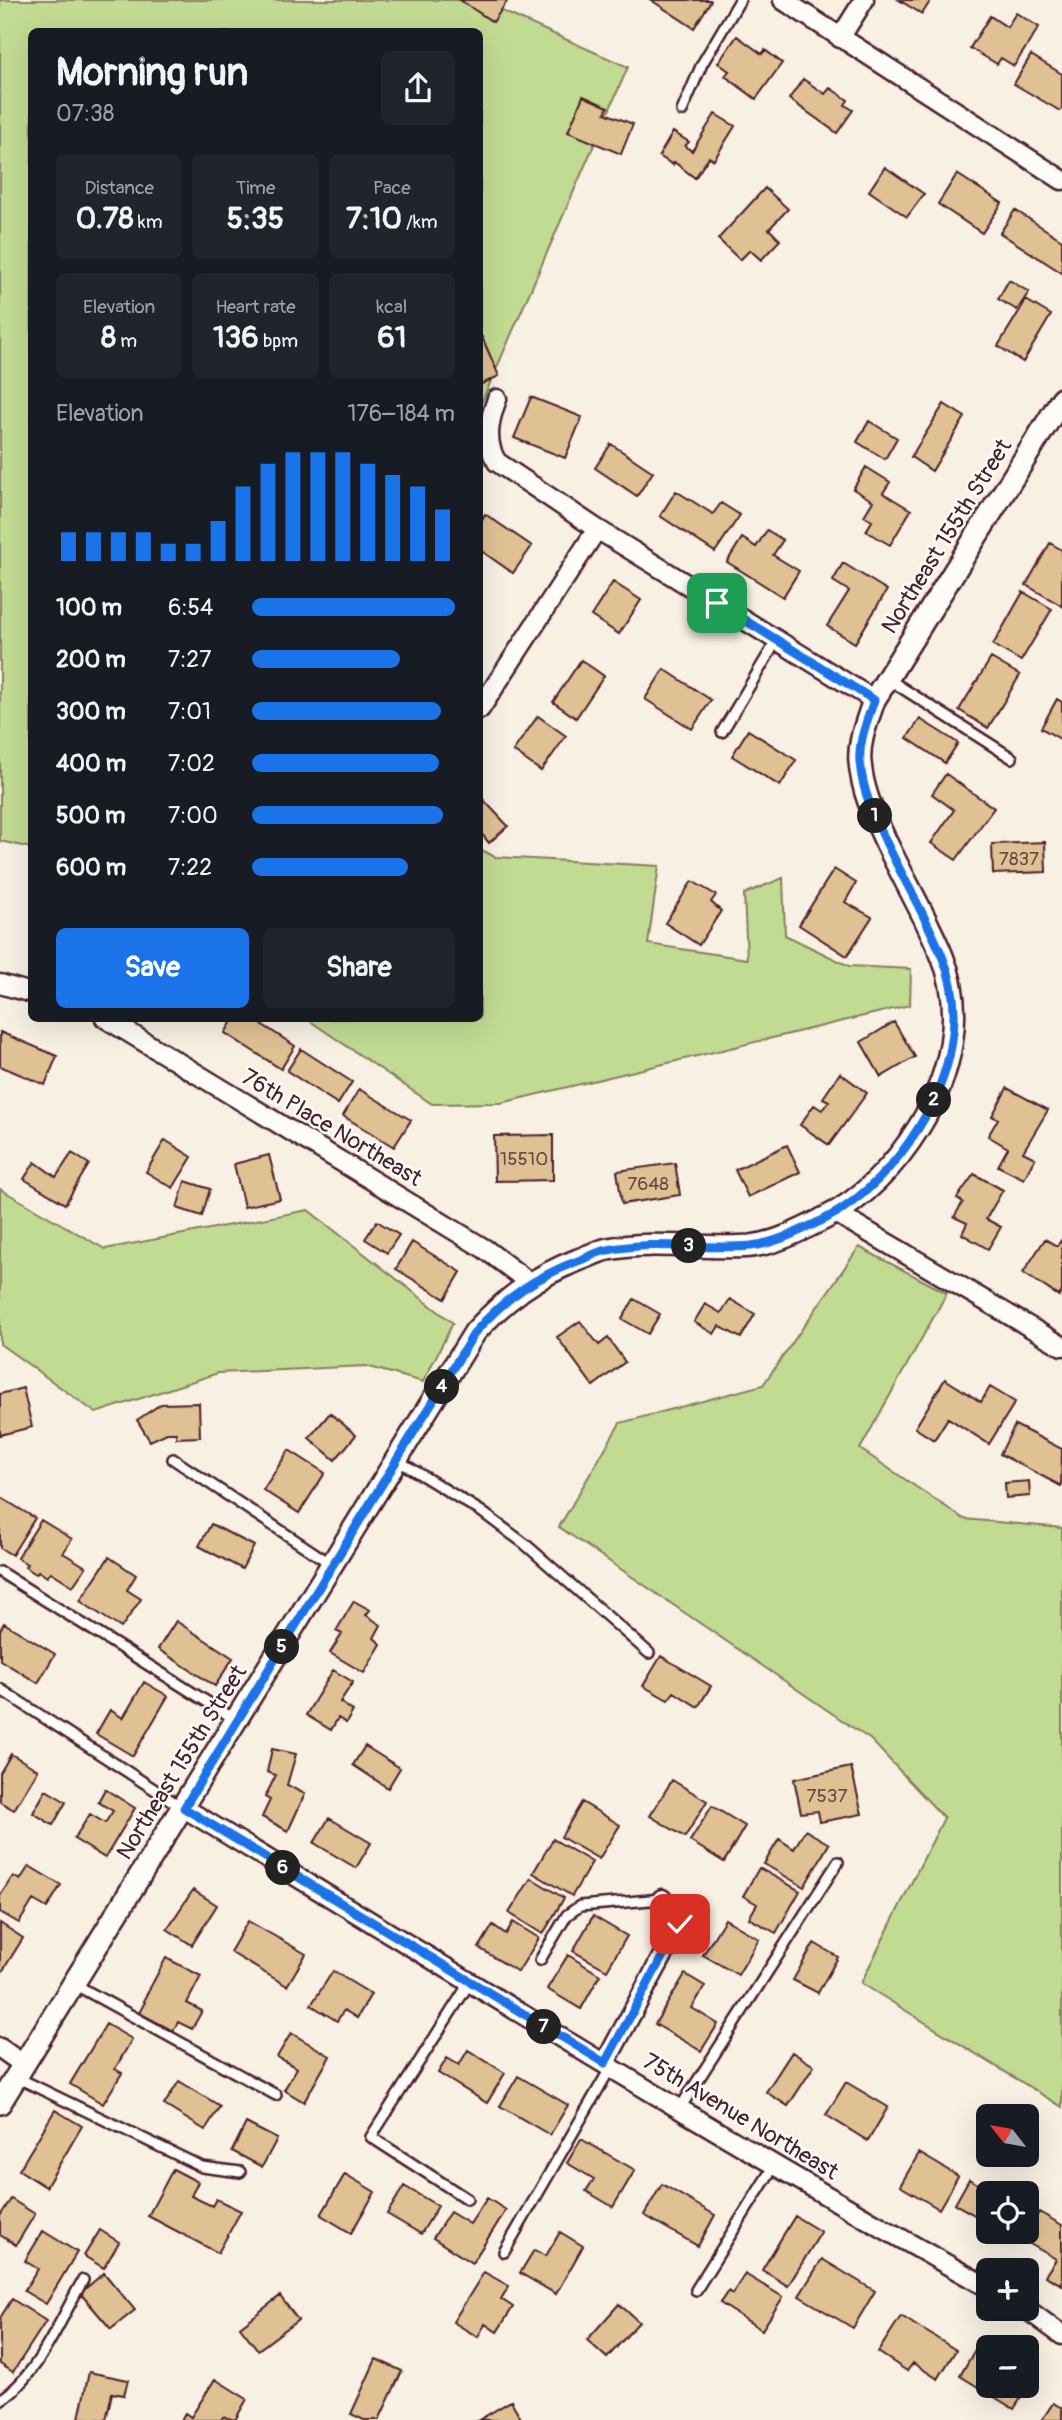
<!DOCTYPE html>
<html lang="en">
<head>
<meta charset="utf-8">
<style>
	:root { --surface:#171b24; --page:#20242c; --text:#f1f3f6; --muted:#9ea1a6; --accent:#1a73e8 }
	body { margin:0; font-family:Pangolin,sans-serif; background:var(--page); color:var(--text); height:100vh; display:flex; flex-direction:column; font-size:26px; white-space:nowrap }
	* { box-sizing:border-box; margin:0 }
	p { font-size:23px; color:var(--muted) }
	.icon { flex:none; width:38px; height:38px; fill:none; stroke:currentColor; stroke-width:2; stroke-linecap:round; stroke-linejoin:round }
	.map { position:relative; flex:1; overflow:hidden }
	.sheet { position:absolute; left:28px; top:28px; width:455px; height:994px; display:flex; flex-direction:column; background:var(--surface); border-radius:10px; box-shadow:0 7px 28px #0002 }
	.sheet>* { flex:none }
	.needle { width:46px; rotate:301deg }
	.buttons { position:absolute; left:976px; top:2104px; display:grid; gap:14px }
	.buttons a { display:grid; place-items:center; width:63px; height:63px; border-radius:10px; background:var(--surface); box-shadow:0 7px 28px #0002; font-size:35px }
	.pin { position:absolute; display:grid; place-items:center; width:60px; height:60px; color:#fff; margin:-30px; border-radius:14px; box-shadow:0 4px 10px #0006 }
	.km { position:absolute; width:35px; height:35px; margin:-18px; border-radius:50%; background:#222; color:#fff; font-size:19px; line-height:35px; text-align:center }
	.round { display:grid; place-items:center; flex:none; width:74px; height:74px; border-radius:10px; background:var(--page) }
	.headline { display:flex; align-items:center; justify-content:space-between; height:119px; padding:0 28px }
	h1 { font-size:38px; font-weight:700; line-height:52px }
	.figures { display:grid; grid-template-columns:repeat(3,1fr); gap:10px; height:119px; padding:7px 28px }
	.figures div { display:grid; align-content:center; border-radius:10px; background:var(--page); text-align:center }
	.figures b { font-size:30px; font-weight:700 }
	.figures small { font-size:19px; font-weight:400 }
	.figures p { font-size:19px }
	.chart { height:196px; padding:14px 28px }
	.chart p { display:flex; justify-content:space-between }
	.chart svg { width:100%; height:126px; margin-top:7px; stroke:var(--accent); stroke-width:6 }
	.action { display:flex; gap:14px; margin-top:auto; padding:14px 28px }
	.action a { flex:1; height:80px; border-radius:10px; background:var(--accent); color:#fff; font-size:28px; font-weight:700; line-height:80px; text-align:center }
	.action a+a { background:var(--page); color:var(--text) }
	ul { padding:0 28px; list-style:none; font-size:23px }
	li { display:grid; grid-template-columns:112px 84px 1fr; align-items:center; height:52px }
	li i { height:18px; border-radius:9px; background:var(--accent) }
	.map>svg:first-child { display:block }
	.green { fill:#c1db92; stroke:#867d5e; stroke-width:2 }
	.building { fill:#dfc193; stroke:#4a1f2b; stroke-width:2 }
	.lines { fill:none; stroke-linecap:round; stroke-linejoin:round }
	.service-casing { stroke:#4a1f2b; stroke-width:14 }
	.minor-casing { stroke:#4a1f2b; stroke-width:23 }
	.tertiary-casing { stroke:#4a1f2b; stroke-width:26 }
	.service { stroke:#fdfcf7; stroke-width:9 }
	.minor { stroke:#fdfcf7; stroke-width:18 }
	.tertiary { stroke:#fdfcf7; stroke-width:21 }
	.route-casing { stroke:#fff; stroke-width:14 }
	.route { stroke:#1a73e8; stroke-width:9 }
	.labels { text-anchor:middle; stroke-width:5; stroke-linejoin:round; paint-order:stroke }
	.number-label { font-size:19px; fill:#6f4845 }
	.street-label { font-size:23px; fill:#4a1f2b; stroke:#fdfcf7 }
</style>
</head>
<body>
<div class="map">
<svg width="1062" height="2420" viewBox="0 0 1062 2420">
	<rect width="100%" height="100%" fill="#f7f0e3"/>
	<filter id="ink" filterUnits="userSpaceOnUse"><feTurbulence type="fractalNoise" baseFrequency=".0143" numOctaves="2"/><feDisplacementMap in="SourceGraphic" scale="14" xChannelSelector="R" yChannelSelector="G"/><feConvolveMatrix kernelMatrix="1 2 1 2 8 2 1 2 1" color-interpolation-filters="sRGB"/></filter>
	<g filter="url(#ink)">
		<path class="green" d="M 0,0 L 477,0 L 628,67 L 480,406 L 480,32 L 32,32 L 31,848 L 0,841 Z
			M 480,849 L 495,857 L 659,866 L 648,944 L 747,959 L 744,894 L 783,878 L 785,935 L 849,966 L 911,969 L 910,1005 L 501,1103 L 432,1104 L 307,1019 L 480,1018 Z
			M 0,1189 L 105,1249 L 308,1210 L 453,1323 L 423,1382 L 366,1366 L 218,1373 L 96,1413 L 0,1344 Z
			M 859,1247 L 947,1293 L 860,1449 L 964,1519 L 1062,1528 L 1062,2107 L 861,1983 L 944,1818 L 871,1740 L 559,1527 L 620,1423 L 763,1385 Z"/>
		<path class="building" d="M 460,0 L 508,0 L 493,22 Z
			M 651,0 L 710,0 L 711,1 L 694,28 Z
			M 899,0 L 931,0 L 922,14 Z
			M 1016,13 L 1039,27 L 1014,66 L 1001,58 L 997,64 L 970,48 L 990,16 L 1007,27 Z
			M 737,36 L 762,54 L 765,50 L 782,63 L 756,99 L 725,76 L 729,71 L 718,63 Z
			M 1031,55 L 1062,74 L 1062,108 L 1060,111 L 1014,84 Z
			M 803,79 L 825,94 L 830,88 L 848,100 L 845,105 L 853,110 L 837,133 L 789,99 Z
			M 583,96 L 608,107 L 605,113 L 633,124 L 621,154 L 568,132 Z
			M 715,114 L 735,126 L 714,160 L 709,157 L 695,178 L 674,162 L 673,165 L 659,156 L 673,132 L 689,142 L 685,146 L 692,151 Z
			M 885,167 L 924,194 L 907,217 L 869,191 Z
			M 957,174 L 1002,203 L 982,233 L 938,204 Z
			M 765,188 L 788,209 L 769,229 L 780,240 L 761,260 L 750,250 L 740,260 L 718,239 Z
			M 1015,210 L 1062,240 L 1062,273 L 1000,233 Z
			M 1009,280 L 1029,292 L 1017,310 L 998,299 Z
			M 1026,300 L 1051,315 L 1023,362 L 998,346 Z
			M 482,337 L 499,376 L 480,385 L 480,338 Z
			M 531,397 L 582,417 L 565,458 L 514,438 Z
			M 944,404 L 965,417 L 932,471 L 911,457 Z
			M 869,421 L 897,438 L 885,459 L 857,442 Z
			M 611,444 L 653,472 L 637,496 L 595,468 Z
			M 866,467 L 890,482 L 883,493 L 911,510 L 890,545 L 866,531 L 872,521 L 864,516 L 873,501 L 853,489 Z
			M 676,491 L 713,514 L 721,503 L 740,515 L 715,552 L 660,516 Z
			M 485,514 L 532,546 L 513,573 L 480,550 L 480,523 Z
			M 767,530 L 783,540 L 773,555 L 799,571 L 783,597 L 727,562 L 742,538 L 756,547 Z
			M 1050,543 L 1062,550 L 1062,606 L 1026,585 Z
			M 843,563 L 887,590 L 855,643 L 827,626 L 849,591 L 833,581 Z
			M 613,582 L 641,600 L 619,634 L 591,616 Z
			M 1023,592 L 1052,609 L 1021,661 L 993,645 Z
			M 991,658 L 1020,675 L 988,728 L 959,710 Z
			M 581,660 L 604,676 L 576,718 L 553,702 Z
			M 664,669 L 711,700 L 692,729 L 645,699 Z
			M 1057,699 L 1062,702 L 1062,740 L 1041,728 Z
			M 538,716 L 566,736 L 541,771 L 513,751 Z
			M 920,719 L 958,743 L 945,763 L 907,738 Z
			M 748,730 L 796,760 L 780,786 L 732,756 Z
			M 946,774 L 994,808 L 956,860 L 931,843 L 954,810 L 932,794 Z
			M 480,796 L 508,826 L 489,843 L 480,832 Z
			M 1045,842 L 1046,872 L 993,874 L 992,844 Z
			M 834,869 L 856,883 L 845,902 L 872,917 L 847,956 L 799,925 Z
			M 692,881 L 716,895 L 711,902 L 721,911 L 699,945 L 665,923 Z
			M 234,1018 L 252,1018 L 295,1046 L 281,1069 L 225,1033 Z
			M 894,1022 L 915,1057 L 881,1077 L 861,1042 Z
			M 0,1032 L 57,1056 L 45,1085 L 0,1066 Z
			M 301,1049 L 352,1082 L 338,1104 L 287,1071 Z
			M 840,1073 L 867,1093 L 829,1145 L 800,1125 L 814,1105 L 822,1110 L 829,1101 L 823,1098 Z
			M 1007,1088 L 1048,1110 L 1023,1152 L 1035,1158 L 1024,1179 L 998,1166 L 1008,1148 L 988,1136 L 998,1119 L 992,1116 Z
			M 359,1089 L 411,1120 L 394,1147 L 343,1116 Z
			M 553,1135 L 553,1180 L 495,1181 L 494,1136 Z
			M 165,1140 L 192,1157 L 173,1188 L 146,1172 Z
			M 787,1145 L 800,1172 L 748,1197 L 735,1170 Z
			M 72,1153 L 89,1164 L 65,1204 L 24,1179 L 35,1162 L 56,1177 Z
			M 269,1155 L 280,1199 L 244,1207 L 234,1164 Z
			M 675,1163 L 680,1195 L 622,1204 L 617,1171 Z
			M 974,1174 L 1003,1190 L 986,1219 L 1001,1227 L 988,1249 L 962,1234 L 967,1223 L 954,1217 L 963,1202 L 957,1198 Z
			M 185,1181 L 210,1189 L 202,1216 L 177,1208 Z
			M 377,1221 L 399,1235 L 387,1253 L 365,1239 Z
			M 1045,1239 L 1057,1246 L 1062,1239 L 1062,1291 L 1059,1296 L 1023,1273 Z
			M 412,1242 L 461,1272 L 445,1299 L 396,1269 Z
			M 634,1299 L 660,1314 L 648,1334 L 622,1319 Z
			M 730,1299 L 755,1314 L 741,1338 L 719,1326 L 714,1334 L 694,1322 L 705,1304 L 721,1313 Z
			M 580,1321 L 599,1345 L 608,1338 L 625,1362 L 593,1386 L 557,1337 Z
			M 945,1379 L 981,1402 L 990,1387 L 1015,1402 L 989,1444 L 948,1418 L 934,1440 L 915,1428 Z
			M 23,1388 L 32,1427 L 0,1435 L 0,1394 Z
			M 199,1403 L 200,1437 L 176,1438 L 176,1433 L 167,1433 L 150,1441 L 137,1420 L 161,1404 Z
			M 330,1413 L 356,1435 L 335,1460 L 309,1438 Z
			M 1015,1425 L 1062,1449 L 1061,1486 L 1000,1454 Z
			M 289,1450 L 325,1473 L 299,1513 L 263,1490 Z
			M 1029,1481 L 1030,1496 L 1006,1498 L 1005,1483 Z
			M 0,1497 L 35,1518 L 12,1555 L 0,1548 Z
			M 41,1520 L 72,1539 L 63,1553 L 86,1567 L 73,1586 L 51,1572 L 47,1577 L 38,1571 L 36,1574 L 25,1567 L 27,1564 L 17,1558 Z
			M 211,1524 L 254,1546 L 242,1569 L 199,1546 Z
			M 109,1557 L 136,1575 L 127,1590 L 141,1599 L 121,1628 L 80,1601 Z
			M 354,1601 L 370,1610 L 366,1615 L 381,1625 L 374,1638 L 381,1644 L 364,1673 L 330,1653 L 342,1634 L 336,1631 Z
			M 176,1621 L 233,1658 L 215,1686 L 158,1649 Z
			M 4,1623 L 55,1654 L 38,1683 L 0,1660 L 0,1630 Z
			M 661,1656 L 711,1686 L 698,1707 L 674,1692 L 668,1700 L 643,1686 Z
			M 333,1670 L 353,1682 L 340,1702 L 353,1711 L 346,1723 L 338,1718 L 331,1730 L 306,1715 Z
			M 144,1682 L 168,1696 L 133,1756 L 96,1734 L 110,1710 L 123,1718 Z
			M 365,1746 L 400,1768 L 388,1788 L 353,1765 Z
			M 272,1749 L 296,1754 L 287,1785 L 305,1794 L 288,1831 L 262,1817 L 270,1800 L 265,1797 L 276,1775 L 267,1772 Z
			M 11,1754 L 38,1770 L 14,1810 L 0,1802 L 0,1773 Z
			M 851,1767 L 862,1814 L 820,1822 L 818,1811 L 801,1813 L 794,1779 Z
			M 672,1780 L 707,1801 L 685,1837 L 650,1816 Z
			M 105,1789 L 135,1808 L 105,1858 L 74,1839 L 90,1814 L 105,1823 L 113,1811 L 98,1802 Z
			M 46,1790 L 66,1802 L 53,1825 L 33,1813 Z
			M 582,1802 L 620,1825 L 599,1859 L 561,1837 Z
			M 712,1806 L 745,1826 L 724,1862 L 690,1841 Z
			M 329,1818 L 371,1843 L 356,1868 L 314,1843 Z
			M 805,1830 L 829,1844 L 804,1887 L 764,1864 L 779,1839 L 794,1849 Z
			M 553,1839 L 592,1862 L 572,1896 L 533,1873 Z
			M 29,1866 L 61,1885 L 47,1908 L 33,1900 L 19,1923 L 0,1912 L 0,1896 L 13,1876 L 20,1880 Z
			M 759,1868 L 800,1891 L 776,1933 L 749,1918 L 757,1904 L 743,1896 Z
			M 531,1878 L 564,1898 L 543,1934 L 509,1913 Z
			M 193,1890 L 217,1905 L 192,1945 L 167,1929 Z
			M 593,1916 L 627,1936 L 607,1970 L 573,1951 Z
			M 725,1919 L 759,1939 L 738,1975 L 703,1955 Z
			M 248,1921 L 306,1954 L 287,1986 L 230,1952 Z
			M 513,1922 L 539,1938 L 518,1972 L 479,1948 L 493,1925 L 506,1934 Z
			M 0,1923 L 23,1938 L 0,1975 Z
			M 814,1943 L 838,1957 L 818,1993 L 793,1980 Z
			M 568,1955 L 600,1975 L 581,2009 L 547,1989 Z
			M 166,1958 L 201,1976 L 187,2003 L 202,2011 L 192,2029 L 178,2022 L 173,2031 L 139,2013 L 145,2002 L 143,2001 Z
			M 333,1971 L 371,1994 L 357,2018 L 344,2010 L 337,2021 L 311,2005 Z
			M 685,1974 L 705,1986 L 692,2008 L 718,2024 L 701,2051 L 655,2024 Z
			M 106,2024 L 132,2039 L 115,2069 L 122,2073 L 103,2104 L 70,2084 Z
			M 291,2033 L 330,2056 L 304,2102 L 284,2090 L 297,2068 L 277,2057 Z
			M 468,2050 L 505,2073 L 487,2103 L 438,2073 L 447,2058 L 459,2065 Z
			M 792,2052 L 814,2066 L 788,2106 L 766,2092 Z
			M 518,2076 L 568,2105 L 550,2135 L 500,2106 Z
			M 179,2081 L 220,2106 L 205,2130 L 164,2105 Z
			M 846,2082 L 888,2107 L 868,2141 L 826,2115 Z
			M 55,2110 L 82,2126 L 46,2187 L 19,2170 Z
			M 246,2123 L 277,2139 L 262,2167 L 232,2151 Z
			M 581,2139 L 635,2170 L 613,2207 L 586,2191 L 594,2179 L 567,2163 Z
			M 919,2153 L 958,2176 L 939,2209 L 900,2186 Z
			M 173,2169 L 198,2182 L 191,2196 L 212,2206 L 216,2199 L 241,2211 L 218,2253 L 148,2216 Z
			M 345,2174 L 375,2192 L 351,2233 L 321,2215 Z
			M 969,2179 L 994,2193 L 989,2193 L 989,2223 L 955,2204 Z
			M 662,2184 L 715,2215 L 698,2246 L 644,2215 Z
			M 404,2186 L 438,2206 L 421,2234 L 387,2214 Z
			M 487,2198 L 506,2210 L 472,2263 L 433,2238 L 450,2212 L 470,2224 Z
			M 11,2199 L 35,2214 L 16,2245 L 0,2235 L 0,2216 Z
			M 1039,2212 L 1062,2225 L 1062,2285 L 1045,2276 L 1056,2259 L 1023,2240 Z
			M 795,2216 L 821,2232 L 788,2286 L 762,2270 Z
			M 100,2230 L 119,2242 L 104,2268 L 84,2256 Z
			M 43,2231 L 77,2252 L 46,2304 L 24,2291 L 38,2269 L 25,2261 Z
			M 560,2232 L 583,2246 L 556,2294 L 520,2273 L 534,2250 L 546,2256 Z
			M 822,2259 L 875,2291 L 853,2328 L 799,2296 Z
			M 484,2272 L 509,2286 L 501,2299 L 513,2307 L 497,2332 L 485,2324 L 478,2337 L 453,2322 Z
			M 104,2273 L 135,2310 L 111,2329 L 80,2293 Z
			M 745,2274 L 783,2297 L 762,2330 L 720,2303 L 728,2291 L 732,2294 Z
			M 280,2296 L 298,2320 L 258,2350 L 240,2327 Z
			M 12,2299 L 46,2321 L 13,2372 L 0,2364 L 0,2318 Z
			M 619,2304 L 639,2322 L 607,2358 L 587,2340 Z
			M 901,2316 L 956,2350 L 938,2379 L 913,2363 L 907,2371 L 878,2352 Z
			M 976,2348 L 989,2356 L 989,2385 L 1027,2385 L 1027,2380 L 1031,2382 L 1014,2409 L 960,2376 Z
			M 376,2359 L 402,2371 L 379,2420 L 364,2420 L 351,2414 Z
			M 89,2372 L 128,2380 L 124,2395 L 112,2393 L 106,2420 L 79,2418 Z
			M 215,2379 L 247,2399 L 235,2420 L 223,2417 L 221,2420 L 181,2420 L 185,2413 L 191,2417 Z
			M 511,2401 L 522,2420 L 479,2420 Z
			M 1053,2403 L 1062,2408 L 1062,2420 L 1042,2420 Z"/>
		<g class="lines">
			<defs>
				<path id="service" d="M 682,111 L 702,64 L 740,0
					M 888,679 L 1012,758
					M 722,732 L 777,640
					M 173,1459 L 331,1564
					M 397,1460 L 482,1512 L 525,1544 L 649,1653
					M 0,1572 L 236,1720
					M 0,1689 L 183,1808
					M 540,1960 L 567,1915 L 580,1906 L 662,1899
					M 74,1984 L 276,2095
					M 16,2077 L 202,2167 L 240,2172
					M 680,2108 L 838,1862
					M 467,2199 L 371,2137 L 470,1982
					M 504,2252 L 611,2067
					M 696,2290 L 775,2164
					M 0,2400 C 37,2378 61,2318 83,2280"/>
				<path id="minor" d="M 783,0 L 1062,180
					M 840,38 L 864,0
					M 497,399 C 489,420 484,442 497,462 L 597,529 L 874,700
					M 480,709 L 597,529
					M 0,984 L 32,993
					M 105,1018 L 485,1249 L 530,1283
					M 836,1213 L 1062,1346
					M 184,1808 C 451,1970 716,2136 989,2288
					M 0,2048 L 24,2065
					M 605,2063 L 680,1924 L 662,1899
					M 1025,2308 L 1062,2335"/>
				<path id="tertiary" d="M 0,2103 L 475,1332 C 505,1299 536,1276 578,1260 C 587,1257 598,1251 608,1249 C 655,1240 703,1250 751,1246 C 777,1243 801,1230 825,1218 C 863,1200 897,1163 919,1127 C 950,1077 966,1013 942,956 C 926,917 904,880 886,842 C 874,816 862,790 860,762 C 858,741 868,719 874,700 L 1062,399"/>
			</defs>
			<use href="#service" class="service-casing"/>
			<use href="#minor" class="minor-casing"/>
			<use href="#tertiary" class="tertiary-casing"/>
			<use href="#service" class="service"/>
			<use href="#minor" class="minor"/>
			<use href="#tertiary" class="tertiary"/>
		</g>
	</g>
	<g class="lines" filter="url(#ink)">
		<defs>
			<path id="route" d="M 680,1924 L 605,2063 L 184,1808 L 475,1332 C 507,1296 537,1276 583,1259 C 591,1256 599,1251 608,1250 C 655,1240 703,1250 751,1246 C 777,1243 801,1230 825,1219 C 863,1200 897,1163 919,1127 C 950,1077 967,1013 942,956 C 926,917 904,880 886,842 C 874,816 862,790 860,762 C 858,741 868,719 874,700 L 717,603"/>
		</defs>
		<use href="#route" class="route-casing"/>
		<use href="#route" class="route"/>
	</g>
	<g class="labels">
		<g class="number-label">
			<text x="1019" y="865">7837</text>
			<text x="524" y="1165">15510</text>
			<text x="648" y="1190">7648</text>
			<text x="827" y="1802">7537</text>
		</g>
		<g class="street-label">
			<text transform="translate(946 536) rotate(-58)" y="8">Northeast 155th Street</text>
			<text transform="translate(332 1127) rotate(31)" y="8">76th Place Northeast</text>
			<text transform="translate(181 1762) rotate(-58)" y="8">Northeast 155th Street</text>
			<text transform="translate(741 2116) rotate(31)" y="8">75th Avenue Northeast</text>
		</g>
	</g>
</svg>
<div class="buttons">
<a><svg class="needle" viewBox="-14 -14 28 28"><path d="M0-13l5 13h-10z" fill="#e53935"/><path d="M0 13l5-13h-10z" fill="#9ea1a6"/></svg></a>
<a><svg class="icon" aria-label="locate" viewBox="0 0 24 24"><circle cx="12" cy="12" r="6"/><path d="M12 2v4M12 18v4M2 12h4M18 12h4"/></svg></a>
<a>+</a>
<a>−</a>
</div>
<div class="pin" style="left:717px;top:603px;background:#1e9e55"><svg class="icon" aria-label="arrive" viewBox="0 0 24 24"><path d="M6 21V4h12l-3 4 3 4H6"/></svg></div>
<div class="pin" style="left:680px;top:1924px;background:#d93025"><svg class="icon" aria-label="check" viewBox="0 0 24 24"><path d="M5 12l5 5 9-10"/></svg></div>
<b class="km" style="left:875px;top:816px">1</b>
<b class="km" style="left:934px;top:1100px">2</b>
<b class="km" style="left:689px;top:1246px">3</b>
<b class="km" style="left:442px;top:1387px">4</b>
<b class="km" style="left:282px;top:1647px">5</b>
<b class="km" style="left:283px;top:1868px">6</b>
<b class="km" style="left:544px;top:2027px">7</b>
<section class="sheet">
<div class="headline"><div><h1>Morning run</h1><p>07:38</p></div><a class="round"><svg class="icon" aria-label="share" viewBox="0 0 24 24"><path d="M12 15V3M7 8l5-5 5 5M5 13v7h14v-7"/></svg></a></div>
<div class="figures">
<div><p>Distance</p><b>0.78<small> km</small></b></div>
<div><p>Time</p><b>5:35</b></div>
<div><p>Pace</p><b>7:10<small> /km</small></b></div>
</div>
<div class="figures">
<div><p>Elevation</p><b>8<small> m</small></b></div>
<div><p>Heart rate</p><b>136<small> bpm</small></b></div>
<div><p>kcal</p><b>61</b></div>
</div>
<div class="chart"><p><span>Elevation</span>176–184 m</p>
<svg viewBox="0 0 160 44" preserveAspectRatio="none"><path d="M5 44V34M15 44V34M25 44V34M35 44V34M45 44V38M55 44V38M65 44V30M75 44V18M85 44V10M95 44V6M105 44V6M115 44V6M125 44V10M135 44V14M145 44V18M155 44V26"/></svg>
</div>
<ul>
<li><b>100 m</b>6:54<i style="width:100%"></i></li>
<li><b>200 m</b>7:27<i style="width:73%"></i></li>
<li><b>300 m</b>7:01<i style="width:93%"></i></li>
<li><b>400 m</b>7:02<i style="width:92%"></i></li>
<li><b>500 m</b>7:00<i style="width:94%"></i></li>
<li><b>600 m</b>7:22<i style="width:77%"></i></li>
</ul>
<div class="action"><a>Save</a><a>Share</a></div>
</section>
</div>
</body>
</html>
